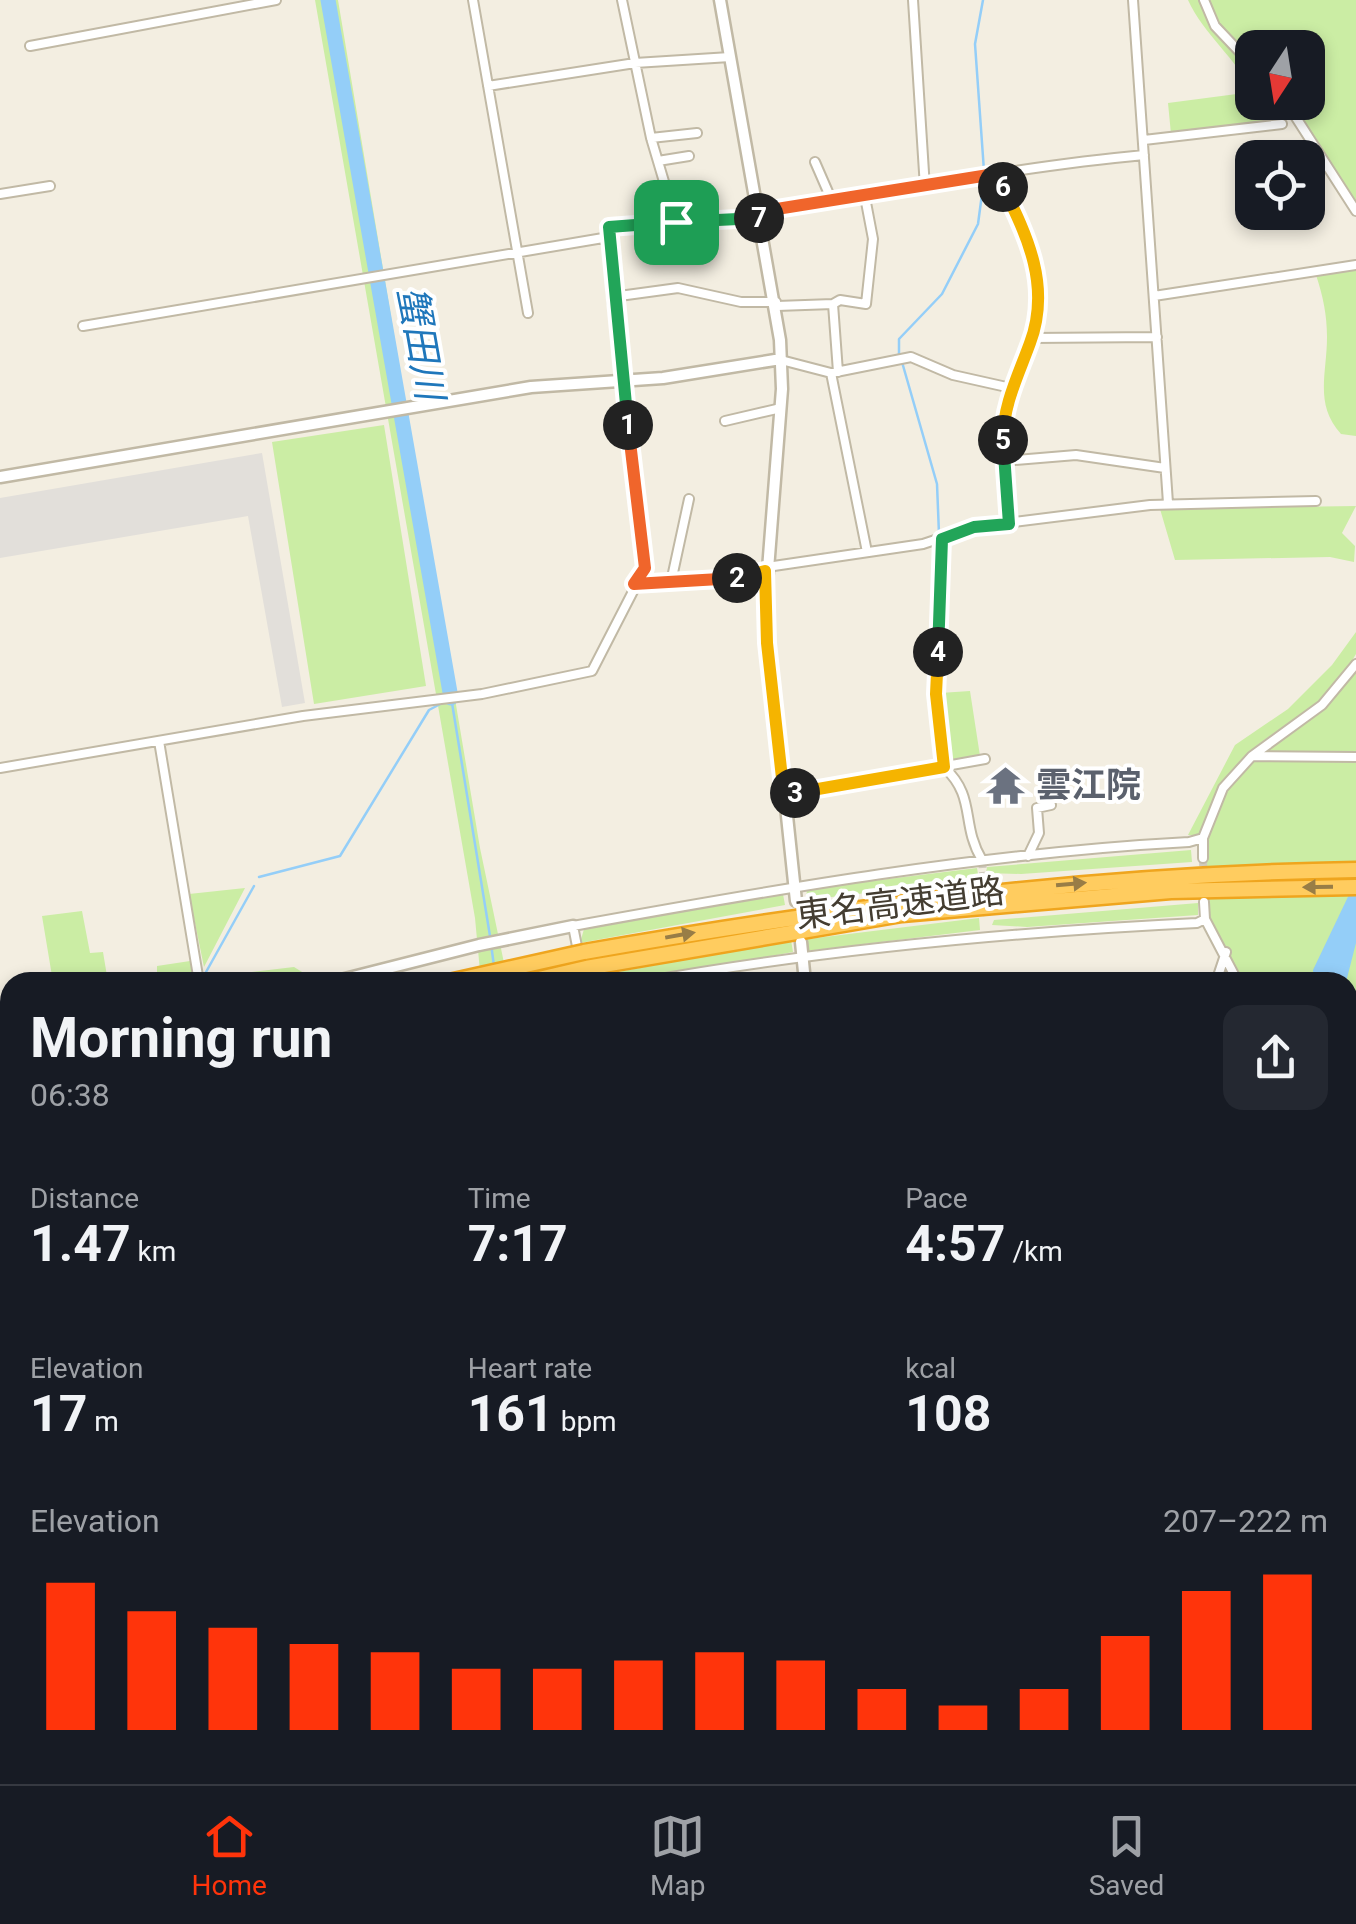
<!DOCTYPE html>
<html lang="en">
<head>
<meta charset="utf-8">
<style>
	:root { --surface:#171b24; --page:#242831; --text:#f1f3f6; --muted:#9ea1a6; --line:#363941; --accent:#ff340b }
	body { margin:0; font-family:Roboto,"Noto Sans JP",sans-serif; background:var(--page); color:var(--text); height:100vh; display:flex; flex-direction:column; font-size:38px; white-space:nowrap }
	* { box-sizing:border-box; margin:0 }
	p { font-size:32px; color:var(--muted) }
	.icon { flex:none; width:55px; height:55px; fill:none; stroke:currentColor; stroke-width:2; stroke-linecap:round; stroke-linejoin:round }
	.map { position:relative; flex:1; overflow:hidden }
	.sheet { position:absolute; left:0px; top:972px; width:1358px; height:812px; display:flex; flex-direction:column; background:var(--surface); border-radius:30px 30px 0 0; box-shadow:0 5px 15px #0003 }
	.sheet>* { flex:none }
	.needle { width:65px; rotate:192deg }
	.controls { position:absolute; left:1235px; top:30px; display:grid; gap:20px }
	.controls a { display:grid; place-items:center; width:90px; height:90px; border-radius:20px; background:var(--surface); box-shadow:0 5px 15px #0003; font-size:50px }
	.pin { position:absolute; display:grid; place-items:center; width:85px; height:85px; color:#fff; margin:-42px; border-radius:20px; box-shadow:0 5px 15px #0006 }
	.km { position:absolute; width:50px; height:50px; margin:-25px; border-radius:50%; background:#222; color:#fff; font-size:28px; line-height:50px; text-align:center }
	.round { display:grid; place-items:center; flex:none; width:105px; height:105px; border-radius:20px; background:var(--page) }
	.headline { display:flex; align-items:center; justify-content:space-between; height:170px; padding:0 30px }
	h1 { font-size:55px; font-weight:700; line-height:75px }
	.figures { display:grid; grid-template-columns:repeat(3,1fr); gap:15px; height:170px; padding:10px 30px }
	.figures div { display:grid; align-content:center }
	.figures b { font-size:50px; font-weight:700 }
	.figures small { font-size:28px; font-weight:400 }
	.figures p { font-size:28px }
	.chart { height:280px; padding:20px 30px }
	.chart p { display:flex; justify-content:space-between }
	.chart svg { width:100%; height:180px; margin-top:10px; stroke:var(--accent); stroke-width:6 }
	.tabs { display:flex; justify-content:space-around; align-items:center; height:140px; border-top:2px solid var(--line); background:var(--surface); font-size:28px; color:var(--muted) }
	.tabs a { display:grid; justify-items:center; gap:5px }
	.tabs .current { color:var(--accent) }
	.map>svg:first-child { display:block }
	.green { fill:#cbeda4 }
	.parking { fill:#e2dfda }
	.water { fill:#94cef8 }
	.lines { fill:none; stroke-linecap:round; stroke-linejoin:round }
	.stream { stroke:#94cef8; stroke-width:2.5 }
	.river { stroke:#94cef8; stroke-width:15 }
	.minor-tunnel { stroke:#d0cbbe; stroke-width:8; stroke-dasharray:8 4; stroke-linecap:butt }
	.minor-casing { stroke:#c1b9a5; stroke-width:12 }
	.tertiary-casing { stroke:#c1b9a5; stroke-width:15 }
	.primary-casing { stroke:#f1c350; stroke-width:18 }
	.motorway-casing { stroke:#efa51e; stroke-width:19 }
	.minor { stroke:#fff; stroke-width:8 }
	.tertiary { stroke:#fff; stroke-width:10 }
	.primary { stroke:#ffe08d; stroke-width:12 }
	.motorway { stroke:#ffcc5f; stroke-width:14 }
	.motorway-bridge-casing { stroke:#efa51e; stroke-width:19; stroke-linecap:butt }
	.motorway-bridge { stroke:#ffcc5f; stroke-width:14 }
	.oneway { fill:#987d46 }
	.split-1-casing { stroke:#fff; stroke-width:20 }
	.split-2-casing { stroke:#fff; stroke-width:20 }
	.split-3-casing { stroke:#fff; stroke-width:20 }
	.split-4-casing { stroke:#fff; stroke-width:20 }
	.split-5-casing { stroke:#fff; stroke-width:20 }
	.split-6-casing { stroke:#fff; stroke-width:20 }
	.split-7-casing { stroke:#fff; stroke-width:20 }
	.split-8-casing { stroke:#fff; stroke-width:20 }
	.split-1 { stroke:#22a559; stroke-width:12 }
	.split-2 { stroke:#f0652b; stroke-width:12 }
	.split-3 { stroke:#f5b400; stroke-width:12 }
	.split-4 { stroke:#f5b400; stroke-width:12 }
	.split-5 { stroke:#22a559; stroke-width:12 }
	.split-6 { stroke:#f5b400; stroke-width:12 }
	.split-7 { stroke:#f0652b; stroke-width:12 }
	.split-8 { stroke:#22a559; stroke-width:12 }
	.labels { text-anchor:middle; stroke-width:8; stroke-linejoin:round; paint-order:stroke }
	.worship-label { font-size:35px; font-weight:bold; fill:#5b616d; stroke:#fff; text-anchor:start }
	.street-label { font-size:35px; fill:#443d31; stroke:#fff }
	.water-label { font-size:38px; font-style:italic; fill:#1f77bb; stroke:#fff }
</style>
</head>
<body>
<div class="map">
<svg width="1356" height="1784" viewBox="0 0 1356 1784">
	<rect width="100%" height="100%" fill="#f3eee1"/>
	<path class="green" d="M 315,0 L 338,0 L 480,848 L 508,982 L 481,982 L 475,918 Z
		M 1188,0 L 1356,0 L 1356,211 L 1285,103 L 1308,102 L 1308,48 L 1252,48 L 1252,66 L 1247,62 L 1252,69 L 1252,102 L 1273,103 L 1279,122 L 1171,134 L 1168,103 L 1252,92 C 1237,59 1204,35 1188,0 Z
		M 1356,268 L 1356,436 L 1341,434 C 1314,404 1327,374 1327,337 C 1327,315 1323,296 1316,275 Z
		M 384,425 L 426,686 L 314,704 L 272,442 Z
		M 1356,506 L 1342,533 L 1355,546 L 1354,562 L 1330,557 L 1175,560 L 1160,509 Z
		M 1356,632 L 1356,654 L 1345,672 L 1356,664 L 1356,1104 L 1348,1117 L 1348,982 L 1231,982 L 1231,962 L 1205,919 L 1203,842 L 1223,788 L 1298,719 C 1248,746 1215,777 1204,835 L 1188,835 L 1235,745 L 1288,709 L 1332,665 Z
		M 970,691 L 980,756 L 947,760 L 940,693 Z
		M 1191,850 L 1192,862 L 1021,874 L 986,873 L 987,867 Z
		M 977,868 L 979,880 L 806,900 L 807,889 Z
		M 245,888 L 204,967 L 189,894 Z
		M 783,894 L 785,905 L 580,943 L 584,929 Z
		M 1198,903 L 1198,915 L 1027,927 L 992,925 L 994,920 Z
		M 82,911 L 90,953 L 103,952 L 108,982 L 53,982 L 42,916 Z
		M 979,918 L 980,930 L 807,951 L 808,939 Z
		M 791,940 L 793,952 L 629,982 L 594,982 L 596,976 Z
		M 190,961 L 194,982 L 157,982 L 157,966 Z
		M 294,967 L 307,975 L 280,982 L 211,982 L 211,977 Z
		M 805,1775 L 963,1775 L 961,1784 L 802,1784 Z"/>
	<path class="parking" d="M 262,453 L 305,703 L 282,707 L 248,516 L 0,558 L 0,498 Z"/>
	<path class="water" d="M 1356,880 L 1356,943 L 1346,982 L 1314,982 L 1313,970 Z"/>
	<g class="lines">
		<path class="stream" d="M 983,0 L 975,44 L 984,171
			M 899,354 L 899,339 L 942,294 L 978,224 L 984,179
			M 902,362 L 937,484 L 939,534
			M 452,703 L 490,936
			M 259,877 L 340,856 L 429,710 L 444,702
			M 491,944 L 494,966
			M 201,981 L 254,886
			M 0,1165 L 10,1160
			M 425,1784 L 426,1775"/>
		<path class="river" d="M 328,0 L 451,698
			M 823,1784 L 826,1775"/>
		<path class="minor-tunnel" d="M 1203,858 L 1204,902
			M 982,860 L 987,919"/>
		<defs>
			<path id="minor" d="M 473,0 L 528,313
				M 622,0 L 651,138 L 676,222
				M 913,0 L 925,188
				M 1133,0 L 1168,503
				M 1204,0 L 1215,26 L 1252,65
				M 30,46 L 276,0
				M 488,86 L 635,63 L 730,57
				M 1286,102 L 1356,211
				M 651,138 L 697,133
				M 1144,140 L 1282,124
				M 658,161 L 689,156
				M 815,162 L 832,201
				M 1001,173 C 1007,211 1036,241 1038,282 C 1041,326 1017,360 1008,401 C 998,442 1003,483 1009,524
				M 694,192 L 698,222
				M 0,194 L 50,186
				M 758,212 C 887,193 1015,167 1144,155
				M 1154,296 L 1356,265
				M 612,297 L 678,288 L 741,302 L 776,302
				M 777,306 L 833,304
				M 83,326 L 609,237
				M 1032,338 L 1157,337
				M 781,360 L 831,373 L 911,357 L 953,375 L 1011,388
				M 838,372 L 833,304 L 840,300 L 866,304 L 873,239 L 865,197
				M 831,373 L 867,552
				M 725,421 L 781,408
				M 1003,461 L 1076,455 L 1165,468
				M 942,539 L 936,694 L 944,767 C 977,798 960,823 982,860
				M 767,567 L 923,544 L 974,527 L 1150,505 L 1316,501
				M 671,582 L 689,499
				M 634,584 L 708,582 L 765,571
				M 159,741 L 199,982
				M 1252,756 L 1322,705 L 1356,664
				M 0,768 L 303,716 L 482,694 L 592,671 L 645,568 L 612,297 L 609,227 L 760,220
				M 784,795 L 985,759
				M 1028,856 L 1039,833 L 1037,808 L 1051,805
				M 1203,858 L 1203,838
				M 1204,902 L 1205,919 L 1238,982
				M 584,982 L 573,926 C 777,889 982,853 1189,842 L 1203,838 L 1223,788 L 1252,756 L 1356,757
				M 642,982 C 826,949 1011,932 1197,923 L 1205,919
				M 1216,982 L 1226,952
				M 1348,1136 L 1356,1122
				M 0,1159 L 10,1155
				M 0,1368 L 10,1367
				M 1348,1425 L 1356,1427
				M 0,1773 L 10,1771
				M 331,1775 L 332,1784
				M 631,1775 L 633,1784
				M 756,1775 L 756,1784
				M 133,1784 L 176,1775
				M 412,1784 L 413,1775
				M 960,1784 L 963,1775
				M 1143,1784 L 1144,1775"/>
			<path id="tertiary" d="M 720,0 L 780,340 L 782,389 L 765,608 L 796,901
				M 0,477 L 531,387 L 663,378 L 781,359
				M 801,942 L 805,982
				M 333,982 L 479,945 L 573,926
				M 0,1084 L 10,1081
				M 0,1581 L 10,1631
				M 481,1775 L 483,1784
				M 785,1775 L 792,1784"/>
			<path id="primary" d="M 0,1633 L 8,1632 L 10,1642
				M 33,1775 L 35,1784"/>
			<path id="motorway" d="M 584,952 C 840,907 1095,874 1356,870
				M 586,968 L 902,914 L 1171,891 L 1356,887
				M 0,1114 L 10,1110
				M 0,1136 L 10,1132"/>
		</defs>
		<use href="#minor" class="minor-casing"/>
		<use href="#tertiary" class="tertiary-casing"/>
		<use href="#primary" class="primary-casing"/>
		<use href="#motorway" class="motorway-casing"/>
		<use href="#minor" class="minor"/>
		<use href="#tertiary" class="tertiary"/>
		<use href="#primary" class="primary"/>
		<use href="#motorway" class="motorway"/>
		<defs>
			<path id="motorway-bridge" d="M 449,982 L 584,952
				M 526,982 L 586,968"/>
		</defs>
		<use href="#motorway-bridge" class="motorway-bridge-casing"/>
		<use href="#motorway-bridge" class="motorway-bridge"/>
	</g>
	<defs><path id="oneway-solid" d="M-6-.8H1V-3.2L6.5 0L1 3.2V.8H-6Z" transform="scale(2.5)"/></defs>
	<g class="oneway">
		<use href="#oneway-solid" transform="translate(1071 884) rotate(-5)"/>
		<use href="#oneway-solid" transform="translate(1318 887) rotate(179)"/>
		<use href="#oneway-solid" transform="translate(680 935) rotate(-10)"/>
	</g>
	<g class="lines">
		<defs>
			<path id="split-1" d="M 628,425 L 609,227 L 676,222"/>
			<path id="split-2" d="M 628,425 L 645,568 L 634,584 L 737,578"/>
			<path id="split-3" d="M 737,578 L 765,571 L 767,643 L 784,796 L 795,793"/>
			<path id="split-4" d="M 795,793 L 944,767 L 936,694 L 938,652"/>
			<path id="split-5" d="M 938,652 L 942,539 L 974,527 L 1009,524 L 1003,440"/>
			<path id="split-6" d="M 1003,440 C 1003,405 1018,376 1030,343 C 1051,287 1028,237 1003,187"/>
			<path id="split-7" d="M 759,218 L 758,212 L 1001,173 L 1003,187"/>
			<path id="split-8" d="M 676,222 L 759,218"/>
		</defs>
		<use href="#split-1" class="split-1-casing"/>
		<use href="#split-2" class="split-2-casing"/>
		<use href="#split-3" class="split-3-casing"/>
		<use href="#split-4" class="split-4-casing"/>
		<use href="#split-5" class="split-5-casing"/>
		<use href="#split-6" class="split-6-casing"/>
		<use href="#split-7" class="split-7-casing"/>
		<use href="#split-8" class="split-8-casing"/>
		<use href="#split-1" class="split-1"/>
		<use href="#split-2" class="split-2"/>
		<use href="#split-3" class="split-3"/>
		<use href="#split-4" class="split-4"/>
		<use href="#split-5" class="split-5"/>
		<use href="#split-6" class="split-6"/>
		<use href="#split-7" class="split-7"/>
		<use href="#split-8" class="split-8"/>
	</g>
	<defs>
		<symbol id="temple-bare" viewBox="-9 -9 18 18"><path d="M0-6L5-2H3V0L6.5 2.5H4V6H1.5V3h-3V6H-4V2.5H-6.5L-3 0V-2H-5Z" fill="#6b7280" stroke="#fff" stroke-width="2.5" paint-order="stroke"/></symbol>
	</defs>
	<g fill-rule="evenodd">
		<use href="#temple-bare" x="978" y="758" width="55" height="55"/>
	</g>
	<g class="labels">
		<g class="worship-label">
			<text x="1036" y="797">雲江院</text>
		</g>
		<g class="street-label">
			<text transform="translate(900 903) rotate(-7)" y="12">東名高速道路</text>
		</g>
		<g class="water-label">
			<text transform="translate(421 343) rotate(80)" y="13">蟹田川</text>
		</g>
	</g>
</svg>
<div class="controls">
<a><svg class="needle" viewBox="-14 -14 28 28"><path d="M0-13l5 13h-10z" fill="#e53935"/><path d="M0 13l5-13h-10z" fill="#9ea1a6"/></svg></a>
<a><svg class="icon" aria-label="locate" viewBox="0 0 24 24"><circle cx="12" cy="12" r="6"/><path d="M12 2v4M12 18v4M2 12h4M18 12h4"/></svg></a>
</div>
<div class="pin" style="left:676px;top:222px;background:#1e9e55"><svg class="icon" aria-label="arrive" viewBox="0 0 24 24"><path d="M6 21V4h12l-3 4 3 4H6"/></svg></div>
<b class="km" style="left:628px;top:425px">1</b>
<b class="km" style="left:737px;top:578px">2</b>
<b class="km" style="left:795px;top:793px">3</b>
<b class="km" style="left:938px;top:652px">4</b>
<b class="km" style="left:1003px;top:440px">5</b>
<b class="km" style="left:1003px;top:187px">6</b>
<b class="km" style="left:759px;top:218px">7</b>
<section class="sheet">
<div class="headline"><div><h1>Morning run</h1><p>06:38</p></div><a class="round"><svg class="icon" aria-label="share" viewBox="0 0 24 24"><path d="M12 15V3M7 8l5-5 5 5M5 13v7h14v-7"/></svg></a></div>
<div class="figures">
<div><p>Distance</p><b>1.47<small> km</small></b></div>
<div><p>Time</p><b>7:17</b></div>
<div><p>Pace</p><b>4:57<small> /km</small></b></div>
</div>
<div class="figures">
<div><p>Elevation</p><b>17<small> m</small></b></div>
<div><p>Heart rate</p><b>161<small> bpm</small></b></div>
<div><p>kcal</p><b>108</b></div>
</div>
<div class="chart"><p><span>Elevation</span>207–222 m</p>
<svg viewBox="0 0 160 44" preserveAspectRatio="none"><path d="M5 44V8M15 44V15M25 44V19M35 44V23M45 44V25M55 44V29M65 44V29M75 44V27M85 44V25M95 44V27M105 44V34M115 44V38M125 44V34M135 44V21M145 44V10M155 44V6"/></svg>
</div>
</section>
</div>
<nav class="tabs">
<a class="current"><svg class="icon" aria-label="home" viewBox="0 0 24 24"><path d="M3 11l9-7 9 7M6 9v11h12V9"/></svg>Home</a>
<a><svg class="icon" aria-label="map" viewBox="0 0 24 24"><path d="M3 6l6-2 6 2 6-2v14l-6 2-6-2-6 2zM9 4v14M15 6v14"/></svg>Map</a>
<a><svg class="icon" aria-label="saved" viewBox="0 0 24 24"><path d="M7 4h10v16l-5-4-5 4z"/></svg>Saved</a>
</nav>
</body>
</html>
